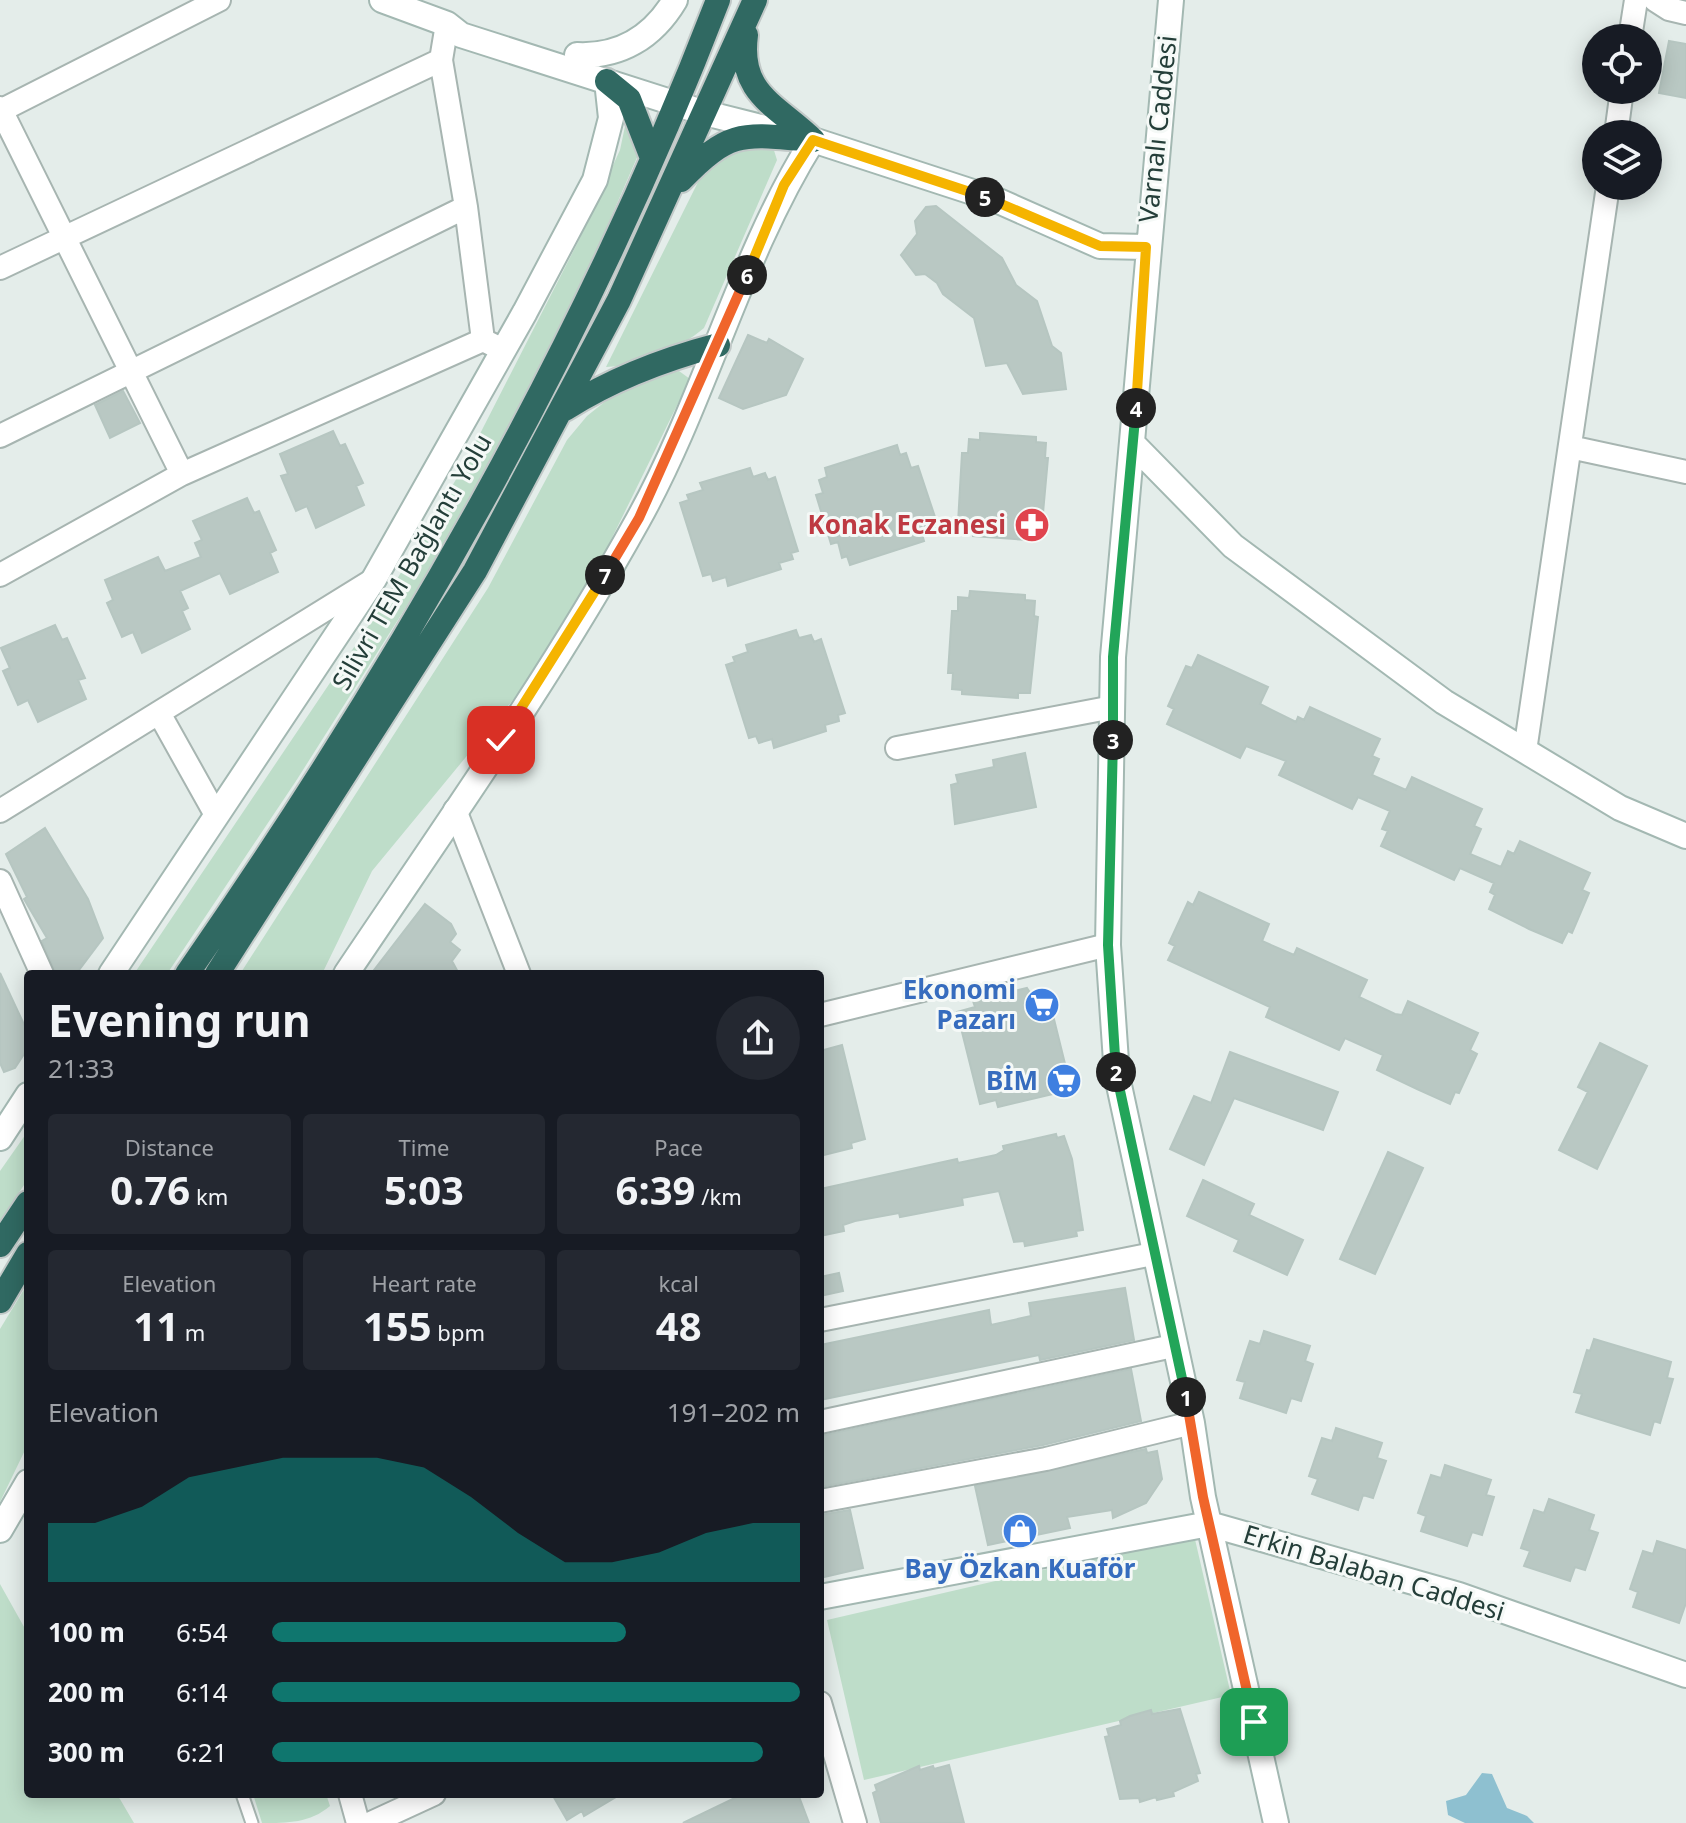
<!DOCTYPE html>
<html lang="en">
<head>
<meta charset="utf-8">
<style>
	:root { --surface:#171b24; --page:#242831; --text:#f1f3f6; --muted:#9ea1a6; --accent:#0f766e }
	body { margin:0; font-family:"Noto Sans",sans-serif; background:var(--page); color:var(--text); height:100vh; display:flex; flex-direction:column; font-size:30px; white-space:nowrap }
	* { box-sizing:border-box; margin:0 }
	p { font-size:26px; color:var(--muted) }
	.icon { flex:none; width:44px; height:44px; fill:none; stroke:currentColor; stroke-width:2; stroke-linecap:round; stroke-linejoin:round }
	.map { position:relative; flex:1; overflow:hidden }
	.details { position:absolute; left:24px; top:970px; width:800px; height:828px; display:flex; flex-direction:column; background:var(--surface); border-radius:8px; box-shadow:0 4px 20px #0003 }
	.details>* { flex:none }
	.tools { position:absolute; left:1582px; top:24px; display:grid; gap:16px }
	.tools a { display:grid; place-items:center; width:80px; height:80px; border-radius:50%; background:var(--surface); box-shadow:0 4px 20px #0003; font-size:40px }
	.pin { position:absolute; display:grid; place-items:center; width:68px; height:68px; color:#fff; margin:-34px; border-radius:16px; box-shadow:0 4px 12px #0006 }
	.km { position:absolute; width:40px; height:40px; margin:-20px; border-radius:50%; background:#222; color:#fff; font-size:22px; line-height:40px; text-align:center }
	.round { display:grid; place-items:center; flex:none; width:84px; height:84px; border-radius:42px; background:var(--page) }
	.head { display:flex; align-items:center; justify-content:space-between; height:136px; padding:0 24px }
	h1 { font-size:44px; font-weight:700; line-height:60px }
	.stats { display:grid; grid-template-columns:repeat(3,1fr); gap:12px; height:136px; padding:8px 24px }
	.stats div { display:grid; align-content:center; border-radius:8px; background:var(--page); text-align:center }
	.stats b { font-size:40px; font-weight:700 }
	.stats small { font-size:22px; font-weight:400 }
	.stats p { font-size:22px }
	.chart { height:224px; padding:16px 24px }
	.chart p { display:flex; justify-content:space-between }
	.chart svg { width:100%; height:144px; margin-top:8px; fill:var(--accent); opacity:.7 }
	ul { padding:0 24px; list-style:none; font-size:26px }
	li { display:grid; grid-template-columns:128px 96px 1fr; align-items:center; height:60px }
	li i { height:20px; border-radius:10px; background:var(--accent) }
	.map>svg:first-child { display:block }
	.green { fill:#beddc9 }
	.water { fill:#8ec0d0 }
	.building { fill:#b9c8c3; stroke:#b6c6c1; stroke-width:2 }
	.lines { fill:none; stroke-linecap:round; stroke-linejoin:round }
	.lane-casing { stroke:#a7b5b1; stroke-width:15 }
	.street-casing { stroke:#a7b5b1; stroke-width:26 }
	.secondary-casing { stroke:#a3b8b2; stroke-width:28 }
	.highway-casing { stroke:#c2c9c8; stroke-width:28 }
	.lane { stroke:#fff; stroke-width:11 }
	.street { stroke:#fff; stroke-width:22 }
	.secondary { stroke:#fff; stroke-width:24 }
	.highway { stroke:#306962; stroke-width:24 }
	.split-1-casing { stroke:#fff; stroke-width:16 }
	.split-2-casing { stroke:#fff; stroke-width:16 }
	.split-3-casing { stroke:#fff; stroke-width:16 }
	.split-4-casing { stroke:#fff; stroke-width:16 }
	.split-5-casing { stroke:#fff; stroke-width:16 }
	.split-6-casing { stroke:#fff; stroke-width:16 }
	.split-7-casing { stroke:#fff; stroke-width:16 }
	.split-8-casing { stroke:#fff; stroke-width:16 }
	.split-1 { stroke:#f0652b; stroke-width:10 }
	.split-2 { stroke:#22a559; stroke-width:10 }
	.split-3 { stroke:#22a559; stroke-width:10 }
	.split-4 { stroke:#22a559; stroke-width:10 }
	.split-5 { stroke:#f5b400; stroke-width:10 }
	.split-6 { stroke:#f5b400; stroke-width:10 }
	.split-7 { stroke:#f0652b; stroke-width:10 }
	.split-8 { stroke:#f5b400; stroke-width:10 }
	.labels { text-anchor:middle; stroke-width:6; stroke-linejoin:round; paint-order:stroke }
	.street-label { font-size:26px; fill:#243e39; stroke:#f5f9f7 }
	.health-label { font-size:26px; font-weight:bold; fill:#be3a42; stroke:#f5f9f7; text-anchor:end }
	.shop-label { font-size:26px; font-weight:bold; fill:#366cbe; stroke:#f5f9f7; text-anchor:end }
</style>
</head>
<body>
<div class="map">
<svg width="1686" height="1823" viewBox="0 0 1686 1823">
	<rect width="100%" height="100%" fill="#e4edea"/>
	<path class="green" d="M 628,112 L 639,153 L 557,341 L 451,536 L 296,781 L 167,974 L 134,974 L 377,613 L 461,471 L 578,242 L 620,150 Z
		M 772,144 L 777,160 L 704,328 C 678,350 641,365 606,367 L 699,180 C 721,149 734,145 772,144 Z
		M 679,371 L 690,379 L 581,601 L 531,678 L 372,871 L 322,974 L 240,974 L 488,588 L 567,440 L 587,416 L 612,396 L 643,380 Z
		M 28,1131 L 28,1179 L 0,1221 L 0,1171 Z
		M 28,1283 L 28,1444 L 0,1502 L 0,1329 Z
		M 1194,1535 L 1231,1695 L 864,1780 L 827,1620 Z
		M 0,1584 L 28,1634 L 28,1794 L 117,1794 L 134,1823 L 0,1823 Z
		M 253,1794 L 326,1794 L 330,1806 C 310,1823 288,1823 262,1823 Z"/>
	<path class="water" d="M 1482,1773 L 1492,1774 L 1507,1808 L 1527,1816 L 1534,1823 L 1465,1823 L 1448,1815 L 1446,1801 L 1466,1795 Z"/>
	<path class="building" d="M 1669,41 L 1686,44 L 1686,98 L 1659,93 Z
		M 936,206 L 1002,258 L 1016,285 L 1037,301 L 1052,346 L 1061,353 L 1066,389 L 1023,394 L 1007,363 L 986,366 L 974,318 L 943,294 L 937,283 L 925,274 L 916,275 L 901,255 L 917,234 L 915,221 L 926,207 Z
		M 748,335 L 767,343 L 769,339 L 803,359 L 786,395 L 743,409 L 719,398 Z
		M 123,391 L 140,423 L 110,438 L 95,405 Z
		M 333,431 L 340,446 L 345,444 L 363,483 L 356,486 L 364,505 L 316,528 L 307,506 L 296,511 L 281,476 L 288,474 L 280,454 Z
		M 980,433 L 1036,437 L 1036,442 L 1046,443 L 1045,458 L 1048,458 L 1041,535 L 1029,534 L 1028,540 L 973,536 L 973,532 L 962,531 L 963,521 L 958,523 L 962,453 L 968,453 L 969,439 L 980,440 Z
		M 897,445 L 900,455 L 906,453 L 911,468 L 918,466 L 939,529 L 922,534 L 924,541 L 850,565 L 847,556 L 842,558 L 838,542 L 831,544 L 816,495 L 823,493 L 819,480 L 827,477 L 825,468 Z
		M 750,468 L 753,477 L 765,473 L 768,480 L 775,477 L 798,551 L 791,553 L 793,559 L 779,563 L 781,569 L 728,586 L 726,577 L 713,581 L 711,574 L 703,576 L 680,503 L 689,500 L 687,495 L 703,490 L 700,483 Z
		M 247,498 L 254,513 L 259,511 L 276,550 L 270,553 L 278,572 L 230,594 L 220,573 L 180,591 L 188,608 L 182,611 L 190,629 L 142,653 L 133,632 L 122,637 L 107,603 L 113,600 L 105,580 L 158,557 L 165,571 L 201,557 L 195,543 L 202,540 L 193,521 Z
		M 970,591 L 1025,595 L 1025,600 L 1035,601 L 1034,616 L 1038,617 L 1030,693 L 1018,693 L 1018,698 L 962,694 L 962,690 L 952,689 L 953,673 L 948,673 L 952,611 L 958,611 L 958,597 L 969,598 Z
		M 55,625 L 62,640 L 67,638 L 85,678 L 78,680 L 86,699 L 38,722 L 28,700 L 18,705 L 3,671 L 10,668 L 1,648 Z
		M 796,630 L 799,638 L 811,635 L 814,642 L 821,639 L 845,713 L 838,715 L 839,721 L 825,725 L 826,731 L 774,748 L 772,739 L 759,743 L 756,736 L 749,738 L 726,665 L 735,662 L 733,657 L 748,652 L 746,645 Z
		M 1198,655 L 1268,687 L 1260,704 L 1296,722 L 1298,717 L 1304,720 L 1310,707 L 1380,739 L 1372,756 L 1379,759 L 1372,775 L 1406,790 L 1412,777 L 1482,809 L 1474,826 L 1481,829 L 1470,854 L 1501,867 L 1508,851 L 1514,854 L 1520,841 L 1590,873 L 1582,890 L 1589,893 L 1572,933 L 1568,931 L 1562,943 L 1529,929 L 1489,909 L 1495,895 L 1490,892 L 1494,883 L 1460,868 L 1454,880 L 1381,846 L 1388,831 L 1382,829 L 1390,811 L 1358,797 L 1352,809 L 1279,775 L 1286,761 L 1246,746 L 1240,758 L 1167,724 L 1174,709 L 1168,706 L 1186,666 L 1192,668 Z
		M 1025,753 L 1036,807 L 955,824 L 951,785 L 958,783 L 956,775 L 994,767 L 993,760 Z
		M 45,828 L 88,899 L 103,938 L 76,974 L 56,974 L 42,941 L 47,938 L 24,899 L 27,897 L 6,854 Z
		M 1199,892 L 1269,924 L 1262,941 L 1294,955 L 1297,948 L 1367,980 L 1359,997 L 1395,1014 L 1402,1015 L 1408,1001 L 1478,1033 L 1470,1050 L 1477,1054 L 1459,1093 L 1455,1092 L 1450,1104 L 1417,1089 L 1377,1070 L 1383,1055 L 1345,1038 L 1339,1050 L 1266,1017 L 1270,1007 L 1168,960 L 1175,946 L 1169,943 L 1188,902 L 1193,905 Z
		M 425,904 L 451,924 L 456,934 L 450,942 L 460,950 L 452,961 L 459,974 L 371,974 Z
		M 0,973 L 28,1033 L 28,1048 L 15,1068 L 4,1072 L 0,1063 Z
		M 1027,988 L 1031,994 L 1047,991 L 1070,1084 L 1055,1088 L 1057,1093 L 998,1107 L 996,1100 L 980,1104 L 957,1012 L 975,1007 L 973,1001 Z
		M 1600,1043 L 1647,1066 L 1597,1169 L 1559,1150 L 1588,1092 L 1578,1087 Z
		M 842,1045 L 865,1139 L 851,1143 L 852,1148 L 820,1156 L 820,1051 Z
		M 1230,1052 L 1338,1092 L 1323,1130 L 1234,1098 L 1204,1165 L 1170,1149 L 1194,1096 L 1211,1103 Z
		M 1056,1134 L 1057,1138 L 1064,1136 L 1072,1159 L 1083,1230 L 1076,1231 L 1077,1236 L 1025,1246 L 1024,1241 L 1014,1242 L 999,1191 L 962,1198 L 963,1205 L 900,1217 L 899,1213 L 855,1221 L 843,1225 L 844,1231 L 820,1236 L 820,1189 L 957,1159 L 958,1163 L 996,1155 L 1004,1150 L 1003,1146 Z
		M 1388,1152 L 1423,1168 L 1375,1274 L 1340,1259 Z
		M 1203,1180 L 1254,1204 L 1249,1215 L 1303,1240 L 1287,1275 L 1234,1251 L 1239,1240 L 1187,1216 Z
		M 839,1273 L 843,1291 L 820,1296 L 820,1277 Z
		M 1125,1288 L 1134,1340 L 1040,1360 L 1039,1355 L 820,1400 L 820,1345 L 989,1310 L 991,1325 L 1031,1316 L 1029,1303 Z
		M 1264,1331 L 1310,1346 L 1305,1361 L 1313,1364 L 1301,1401 L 1291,1398 L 1286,1413 L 1240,1398 L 1245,1382 L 1237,1380 L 1250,1341 L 1260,1344 Z
		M 1594,1339 L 1671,1362 L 1667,1378 L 1673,1379 L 1660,1423 L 1654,1421 L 1650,1435 L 1576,1412 L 1582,1394 L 1574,1392 L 1587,1350 L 1590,1351 Z
		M 1131,1369 L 1141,1421 L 1043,1445 L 820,1487 L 820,1436 Z
		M 1336,1428 L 1382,1443 L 1377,1458 L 1386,1461 L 1373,1498 L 1363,1495 L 1358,1510 L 1312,1494 L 1318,1479 L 1309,1476 L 1322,1438 L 1332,1441 Z
		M 1146,1449 L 1147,1453 L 1157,1451 L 1162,1479 L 1146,1503 L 1113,1518 L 1112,1510 L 1067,1517 L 1070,1528 L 988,1545 L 975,1486 Z
		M 1445,1465 L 1491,1480 L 1486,1495 L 1494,1497 L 1482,1535 L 1472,1532 L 1467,1546 L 1421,1531 L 1426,1516 L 1418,1513 L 1431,1475 L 1441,1478 Z
		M 1549,1499 L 1594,1515 L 1589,1530 L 1598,1533 L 1585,1570 L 1575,1567 L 1570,1581 L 1524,1566 L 1530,1551 L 1521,1548 L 1534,1510 L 1544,1513 Z
		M 850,1510 L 863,1568 L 820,1578 L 820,1515 Z
		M 1657,1541 L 1686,1550 L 1686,1603 L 1679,1623 L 1633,1607 L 1638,1592 L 1630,1589 L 1643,1551 L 1653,1554 Z
		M 1180,1709 L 1200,1773 L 1196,1774 L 1198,1781 L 1173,1792 L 1174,1796 L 1157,1800 L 1156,1797 L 1140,1802 L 1139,1798 L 1120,1799 L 1105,1737 L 1109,1736 L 1107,1729 L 1121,1725 L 1120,1721 L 1130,1716 L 1151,1710 L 1152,1714 Z
		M 949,1765 L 964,1823 L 881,1823 L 873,1793 L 877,1791 L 875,1785 L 919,1766 L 920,1770 L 933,1766 L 934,1769 Z
		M 552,1794 L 621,1794 L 584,1816 L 582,1811 L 567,1820 Z
		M 743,1794 L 798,1794 L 809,1823 L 683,1823 Z"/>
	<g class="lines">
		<defs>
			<path id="lane" d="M 242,1794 L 252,1823"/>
			<path id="street" d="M 1655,0 L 1669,9 L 1686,13
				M 447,24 L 441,60 L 466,207 L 483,340 L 493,345
				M 1630,38 L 1636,0
				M 0,108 L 182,474
				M 0,111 L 219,0
				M 1616,134 L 1622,90
				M 0,268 L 441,60
				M 0,436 L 466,207
				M 1570,447 L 1686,472
				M 0,575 L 182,474 L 483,340
				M 159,713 L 216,815
				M 897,748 L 1113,707
				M 1525,751 L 1608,186
				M 455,810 L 519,974
				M 0,811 L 373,580
				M 0,881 L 42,974
				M 820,1015 L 1108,945
				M 820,1320 L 1153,1254
				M 820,1422 L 1173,1346
				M 820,1501 L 1046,1459 L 1192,1423
				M 820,1703 L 855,1823
				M 350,1794 L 358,1823
				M 371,1823 L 434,1794"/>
			<path id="secondary" d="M 382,0 L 447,24 L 461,35 L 705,113 L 813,140 L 994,199 L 1100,246 L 1146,247
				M 1171,0 L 1113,657 L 1108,945 L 1117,1076 L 1192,1423 L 1203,1497 L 1276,1823
				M 577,55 C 620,57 653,37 675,0
				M 1133,444 L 1233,546 L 1444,702 L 1620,808 L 1686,836
				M 111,974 L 374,579 L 525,312 L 595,180 L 611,118 L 607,81
				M 346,974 C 446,825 551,677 638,520 C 706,398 739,258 813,140
				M 0,1138 L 28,1095
				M 0,1530 L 28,1482
				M 820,1597 L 1209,1524 L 1459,1595 L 1686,1675"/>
			<path id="highway" d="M 746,35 C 738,94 777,105 813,140
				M 607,81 L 629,99 L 652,158
				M 681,180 C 731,128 744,134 813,140
				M 565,409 C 612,379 665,359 718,345
				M 187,974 C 398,670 585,346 718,0
				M 217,974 L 475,571 L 619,300 L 755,0
				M 0,1245 L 28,1203
				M 0,1301 L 28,1254"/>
		</defs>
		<use href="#lane" class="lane-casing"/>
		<use href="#street" class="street-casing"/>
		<use href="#secondary" class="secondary-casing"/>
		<use href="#highway" class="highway-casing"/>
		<use href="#lane" class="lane"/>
		<use href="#street" class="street"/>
		<use href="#secondary" class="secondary"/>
		<use href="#highway" class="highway"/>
	</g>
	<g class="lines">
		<defs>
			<path id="split-1" d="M 1186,1397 L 1203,1497 L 1254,1722"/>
			<path id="split-2" d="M 1116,1072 L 1186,1397"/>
			<path id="split-3" d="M 1113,740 L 1108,945 L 1116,1072"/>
			<path id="split-4" d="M 1113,740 L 1113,657 L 1136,408"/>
			<path id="split-5" d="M 985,197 L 1100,246 L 1146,247 L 1136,408"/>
			<path id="split-6" d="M 747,275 L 784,185 L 813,140 L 985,197"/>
			<path id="split-7" d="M 605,575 L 639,518 L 747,275"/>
			<path id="split-8" d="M 501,740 L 605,575"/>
		</defs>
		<use href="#split-1" class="split-1-casing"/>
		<use href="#split-2" class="split-2-casing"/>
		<use href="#split-3" class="split-3-casing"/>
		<use href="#split-4" class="split-4-casing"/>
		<use href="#split-5" class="split-5-casing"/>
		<use href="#split-6" class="split-6-casing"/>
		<use href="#split-7" class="split-7-casing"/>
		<use href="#split-8" class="split-8-casing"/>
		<use href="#split-1" class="split-1"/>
		<use href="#split-2" class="split-2"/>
		<use href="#split-3" class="split-3"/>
		<use href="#split-4" class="split-4"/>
		<use href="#split-5" class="split-5"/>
		<use href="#split-6" class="split-6"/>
		<use href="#split-7" class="split-7"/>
		<use href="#split-8" class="split-8"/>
	</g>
	<defs>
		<symbol id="pharmacy-disc" viewBox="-11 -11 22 22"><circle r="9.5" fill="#e0444e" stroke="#f5f9f7"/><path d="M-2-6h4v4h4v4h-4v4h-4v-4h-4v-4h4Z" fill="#fff"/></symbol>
		<symbol id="supermarket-disc" viewBox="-11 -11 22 22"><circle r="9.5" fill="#3f7fe0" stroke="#f5f9f7"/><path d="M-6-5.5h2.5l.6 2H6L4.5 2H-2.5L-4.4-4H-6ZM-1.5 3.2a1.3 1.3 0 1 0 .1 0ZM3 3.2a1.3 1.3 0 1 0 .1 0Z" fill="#fff"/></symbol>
		<symbol id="shop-disc" viewBox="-11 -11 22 22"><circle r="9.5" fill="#3f7fe0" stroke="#f5f9f7"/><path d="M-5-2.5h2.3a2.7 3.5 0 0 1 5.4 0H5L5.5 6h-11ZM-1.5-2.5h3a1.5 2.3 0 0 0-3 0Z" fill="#fff"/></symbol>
	</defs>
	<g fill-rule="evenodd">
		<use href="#pharmacy-disc" x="1012" y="505" width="40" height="40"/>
		<use href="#supermarket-disc" x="1022" y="985" width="40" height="40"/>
		<use href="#supermarket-disc" x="1044" y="1061" width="40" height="40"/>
		<use href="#shop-disc" x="1000" y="1511" width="40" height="40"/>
	</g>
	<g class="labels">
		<g class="street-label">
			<text transform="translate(1158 129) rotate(-84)" y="9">Varnalı Caddesi</text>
			<text transform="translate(412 562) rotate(-60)" y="9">Silivri TEM Bağlantı Yolu</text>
			<text transform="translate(1374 1573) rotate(17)" y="9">Erkin Balaban Caddesi</text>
		</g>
		<g class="health-label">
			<text x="1006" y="534">Konak Eczanesi</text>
		</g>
		<g class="shop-label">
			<text x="1016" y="999">Ekonomi<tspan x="1016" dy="30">Pazarı</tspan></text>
			<text x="1038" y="1090">BİM</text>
			<text x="1020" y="1578" text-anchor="middle">Bay Özkan Kuaför</text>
		</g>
	</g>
</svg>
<div class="tools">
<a><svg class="icon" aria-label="locate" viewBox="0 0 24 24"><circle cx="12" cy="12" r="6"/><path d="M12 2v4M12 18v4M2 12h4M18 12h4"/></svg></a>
<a><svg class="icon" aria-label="layers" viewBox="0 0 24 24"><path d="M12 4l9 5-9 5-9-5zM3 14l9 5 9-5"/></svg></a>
</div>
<div class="pin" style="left:1254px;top:1722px;background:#1e9e55"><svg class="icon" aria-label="arrive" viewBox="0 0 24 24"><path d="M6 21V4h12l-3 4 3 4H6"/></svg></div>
<div class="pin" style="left:501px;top:740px;background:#d93025"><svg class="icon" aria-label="check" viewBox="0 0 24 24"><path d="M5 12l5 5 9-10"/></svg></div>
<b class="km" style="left:1186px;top:1397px">1</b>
<b class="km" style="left:1116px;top:1072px">2</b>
<b class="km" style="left:1113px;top:740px">3</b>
<b class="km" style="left:1136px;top:408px">4</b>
<b class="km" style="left:985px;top:197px">5</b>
<b class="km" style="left:747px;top:275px">6</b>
<b class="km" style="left:605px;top:575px">7</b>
<section class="details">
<div class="head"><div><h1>Evening run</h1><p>21:33</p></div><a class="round"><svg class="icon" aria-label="share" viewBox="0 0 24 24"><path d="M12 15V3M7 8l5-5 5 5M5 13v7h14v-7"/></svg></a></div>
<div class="stats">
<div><p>Distance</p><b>0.76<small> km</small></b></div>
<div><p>Time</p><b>5:03</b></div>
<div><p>Pace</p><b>6:39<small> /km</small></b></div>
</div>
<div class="stats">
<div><p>Elevation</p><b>11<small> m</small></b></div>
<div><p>Heart rate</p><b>155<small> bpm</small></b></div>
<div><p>kcal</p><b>48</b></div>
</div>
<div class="chart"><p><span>Elevation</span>191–202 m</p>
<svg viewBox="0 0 160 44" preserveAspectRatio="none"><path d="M0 44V26L10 26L20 21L30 12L40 9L50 6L60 6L70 6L80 9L90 18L100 29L110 38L120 38L130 35L140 29L150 26L160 26V44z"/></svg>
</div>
<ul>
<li><b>100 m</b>6:54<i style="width:67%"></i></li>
<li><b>200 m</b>6:14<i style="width:100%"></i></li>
<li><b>300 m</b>6:21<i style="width:93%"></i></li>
</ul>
</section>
</div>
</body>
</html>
